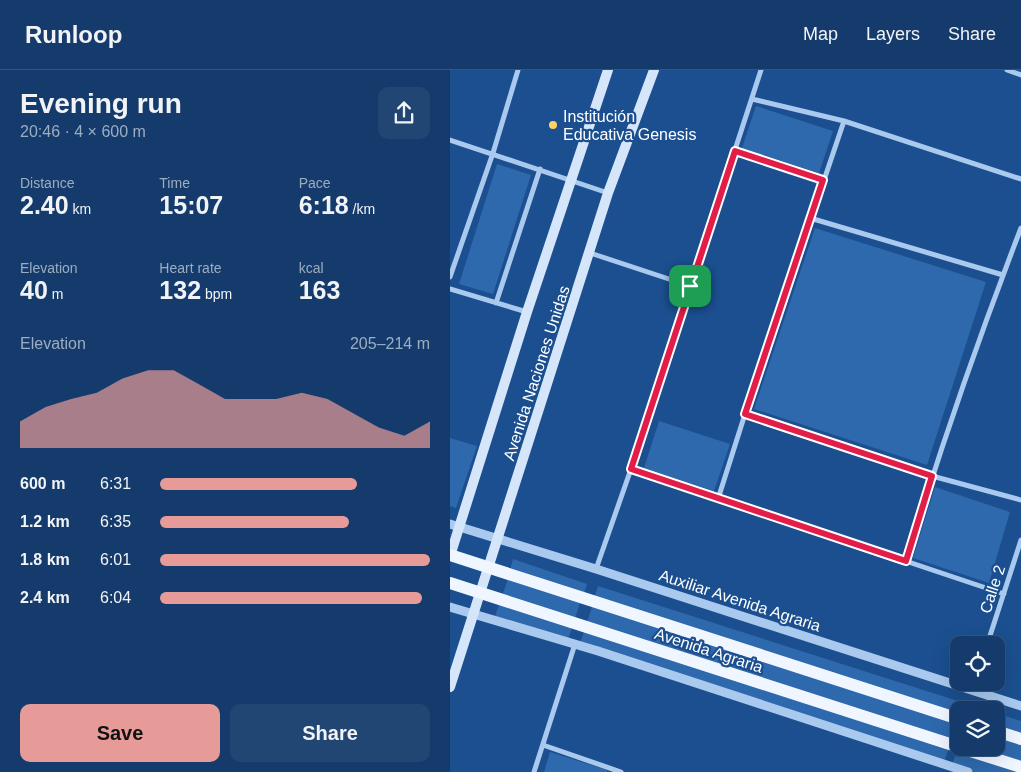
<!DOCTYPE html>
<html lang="en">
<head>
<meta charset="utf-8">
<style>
	:root { --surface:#143b6b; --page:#214673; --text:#f1f3f6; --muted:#9dadc1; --line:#33557e; --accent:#e69b98 }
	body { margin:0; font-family:Helvetica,sans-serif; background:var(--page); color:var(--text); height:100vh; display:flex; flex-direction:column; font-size:19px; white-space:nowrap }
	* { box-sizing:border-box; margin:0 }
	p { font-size:16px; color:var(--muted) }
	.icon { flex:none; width:28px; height:28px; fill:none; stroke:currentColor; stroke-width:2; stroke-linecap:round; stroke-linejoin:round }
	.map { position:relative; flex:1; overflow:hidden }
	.sheet { display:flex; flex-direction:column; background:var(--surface); width:450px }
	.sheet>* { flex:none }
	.fabs { position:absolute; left:500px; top:566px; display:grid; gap:10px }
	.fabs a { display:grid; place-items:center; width:55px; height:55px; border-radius:10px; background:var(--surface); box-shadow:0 5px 20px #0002,0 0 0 1px var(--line); font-size:25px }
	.pin { position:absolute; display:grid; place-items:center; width:42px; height:42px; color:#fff; margin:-21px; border-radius:10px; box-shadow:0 2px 8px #0006 }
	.round { display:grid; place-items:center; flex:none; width:52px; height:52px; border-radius:10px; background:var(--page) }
	.overview { display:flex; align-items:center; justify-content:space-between; height:85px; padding:0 20px }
	h1 { font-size:28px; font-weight:800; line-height:38px }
	.figures { display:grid; grid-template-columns:repeat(3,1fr); gap:8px; height:85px; padding:5px 20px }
	.figures div { display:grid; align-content:center }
	.figures b { font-size:25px; font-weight:800 }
	.figures small { font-size:14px; font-weight:400 }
	.figures p { font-size:14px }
	.chart { height:140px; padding:10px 20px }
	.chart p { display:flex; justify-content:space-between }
	.chart svg { width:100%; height:90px; margin-top:5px; fill:var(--accent); opacity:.7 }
	.button { display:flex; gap:10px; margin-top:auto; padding:10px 20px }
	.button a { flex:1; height:58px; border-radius:10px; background:var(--accent); color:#111; font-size:20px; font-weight:800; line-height:58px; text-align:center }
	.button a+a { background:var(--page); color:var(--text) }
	ul { padding:0 20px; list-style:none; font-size:16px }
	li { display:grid; grid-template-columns:80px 60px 1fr; align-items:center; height:38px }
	li i { height:12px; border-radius:6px; background:var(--accent) }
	header { display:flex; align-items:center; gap:30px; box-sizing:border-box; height:70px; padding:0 25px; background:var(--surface); border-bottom:1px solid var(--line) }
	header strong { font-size:24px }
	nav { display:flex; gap:28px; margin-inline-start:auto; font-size:18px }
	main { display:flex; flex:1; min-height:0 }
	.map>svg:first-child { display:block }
	.green { fill:#2e69ad }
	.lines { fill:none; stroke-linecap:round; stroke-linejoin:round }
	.minor { stroke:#a9c9ee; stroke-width:5 }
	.tertiary { stroke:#a9c9ee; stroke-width:9 }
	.secondary { stroke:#d6e6fa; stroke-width:10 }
	.primary { stroke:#f0f6ff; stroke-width:12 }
	.route-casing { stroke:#fff; stroke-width:10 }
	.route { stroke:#e11d48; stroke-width:6 }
	.poi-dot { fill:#ffd166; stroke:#1b4f8f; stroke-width:2 }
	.labels { text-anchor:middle; stroke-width:4.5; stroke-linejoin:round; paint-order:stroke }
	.poi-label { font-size:16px; fill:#fff; stroke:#1b4f8f; text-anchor:start }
	.street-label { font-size:16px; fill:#fff; stroke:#1b4f8f }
</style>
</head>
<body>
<header>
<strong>Runloop</strong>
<nav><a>Map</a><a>Layers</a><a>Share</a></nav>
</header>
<main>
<section class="sheet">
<div class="overview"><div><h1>Evening run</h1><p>20:46 · 4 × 600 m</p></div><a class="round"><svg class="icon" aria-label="share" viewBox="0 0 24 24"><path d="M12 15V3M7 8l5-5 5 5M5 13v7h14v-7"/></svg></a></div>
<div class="figures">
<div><p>Distance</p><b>2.40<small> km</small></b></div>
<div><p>Time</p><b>15:07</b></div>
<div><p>Pace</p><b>6:18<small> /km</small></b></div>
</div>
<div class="figures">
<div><p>Elevation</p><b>40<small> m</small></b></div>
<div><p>Heart rate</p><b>132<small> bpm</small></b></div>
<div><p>kcal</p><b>163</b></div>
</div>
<div class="chart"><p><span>Elevation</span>205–214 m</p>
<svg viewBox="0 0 160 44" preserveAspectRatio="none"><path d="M0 44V31L10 24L20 20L30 17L40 10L50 6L60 6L70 13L80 20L90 20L100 20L110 17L120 20L130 27L140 34L150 38L160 31V44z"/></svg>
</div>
<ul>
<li><b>600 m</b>6:31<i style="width:73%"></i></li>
<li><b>1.2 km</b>6:35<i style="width:70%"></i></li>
<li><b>1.8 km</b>6:01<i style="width:100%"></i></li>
<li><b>2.4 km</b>6:04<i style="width:97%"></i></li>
</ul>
<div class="button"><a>Save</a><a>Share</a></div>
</section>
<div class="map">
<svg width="571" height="702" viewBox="0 0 571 702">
	<rect width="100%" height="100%" fill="#1b4f8f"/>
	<path class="green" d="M 306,36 L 383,61 L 369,103 L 292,78 Z
		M 47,94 L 81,105 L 43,224 L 9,214 Z
		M 365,158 L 536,212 L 477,395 L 304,339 Z
		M 209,351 L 280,374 L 264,421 L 194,398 Z
		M 0,368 L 27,376 L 6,438 L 0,436 Z
		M 485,417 L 560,442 L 539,513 L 463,488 Z
		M 63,489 L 137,514 L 134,524 L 60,500 Z
		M 59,506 L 131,529 L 125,549 L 52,526 Z
		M 148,516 L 511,632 L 507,645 L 144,528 Z
		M 50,532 L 123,555 L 118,570 L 45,546 Z
		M 143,533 L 508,652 L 501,672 L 137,553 Z
		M 135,559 L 499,678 L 494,692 L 130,573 Z
		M 546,643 L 571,651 L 571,666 L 546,659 Z
		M 546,665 L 571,673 L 571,695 L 515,678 L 546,678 Z
		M 507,680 L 571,702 L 525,702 L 502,695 Z
		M 100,682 L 157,700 L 157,702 L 94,702 Z"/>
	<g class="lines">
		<path class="minor" d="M 557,0 L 571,5
			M 302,29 L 394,51 L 571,109
			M 0,70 L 158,123
			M 285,81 L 373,110
			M 360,148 L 553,205
			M 140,183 L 240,216
			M 0,207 L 43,83 L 68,0
			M 0,219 L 77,242
			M 46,233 L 90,99
			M 295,344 L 482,406 L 571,430
			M 181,399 L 554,524
			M 268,429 L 295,344 L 394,51
			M 456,491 C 490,379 529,267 571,158
			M 146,499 L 181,399 L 311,0
			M 537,575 L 571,470
			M 93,675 L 171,702
			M 84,702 L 125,574"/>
		<path class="tertiary" d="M 0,454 L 146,499 L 571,636
			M 0,537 L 148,581 L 518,702"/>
		<path class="secondary" d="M 0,486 L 77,242 L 158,0
			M 0,617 L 158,123 L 204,0"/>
		<path class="primary" d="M 0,485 L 509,649
			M 0,513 L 509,677
			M 546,661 L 571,669
			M 511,678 L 571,697"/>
	</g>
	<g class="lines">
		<defs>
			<path id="route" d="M 285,81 L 373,110 L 295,344 L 482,406 L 456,491 L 181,399 Z"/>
		</defs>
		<use href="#route" class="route-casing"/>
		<use href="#route" class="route"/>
	</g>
	<circle class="poi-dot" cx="103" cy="55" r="5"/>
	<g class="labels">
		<g class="poi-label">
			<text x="113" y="52">Institución<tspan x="113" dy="18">Educativa Genesis</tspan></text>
		</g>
		<g class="street-label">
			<text transform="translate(86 303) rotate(-72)" y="6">Avenida Naciones Unidas</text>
			<text transform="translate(542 519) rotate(-72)" y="6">Calle 2</text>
			<text transform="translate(290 530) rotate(18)" y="6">Auxiliar Avenida Agraria</text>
			<text transform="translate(259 580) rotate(18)" y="6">Avenida Agraria</text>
		</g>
	</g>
</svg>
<div class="fabs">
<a><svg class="icon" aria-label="locate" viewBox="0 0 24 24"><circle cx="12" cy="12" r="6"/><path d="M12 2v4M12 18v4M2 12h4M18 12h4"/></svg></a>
<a><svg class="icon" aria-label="layers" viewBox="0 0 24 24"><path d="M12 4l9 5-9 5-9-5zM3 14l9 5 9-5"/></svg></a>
</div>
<div class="pin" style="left:240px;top:216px;background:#1e9e55"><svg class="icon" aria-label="arrive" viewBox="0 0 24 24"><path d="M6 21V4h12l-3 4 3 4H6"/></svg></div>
</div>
</main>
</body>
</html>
